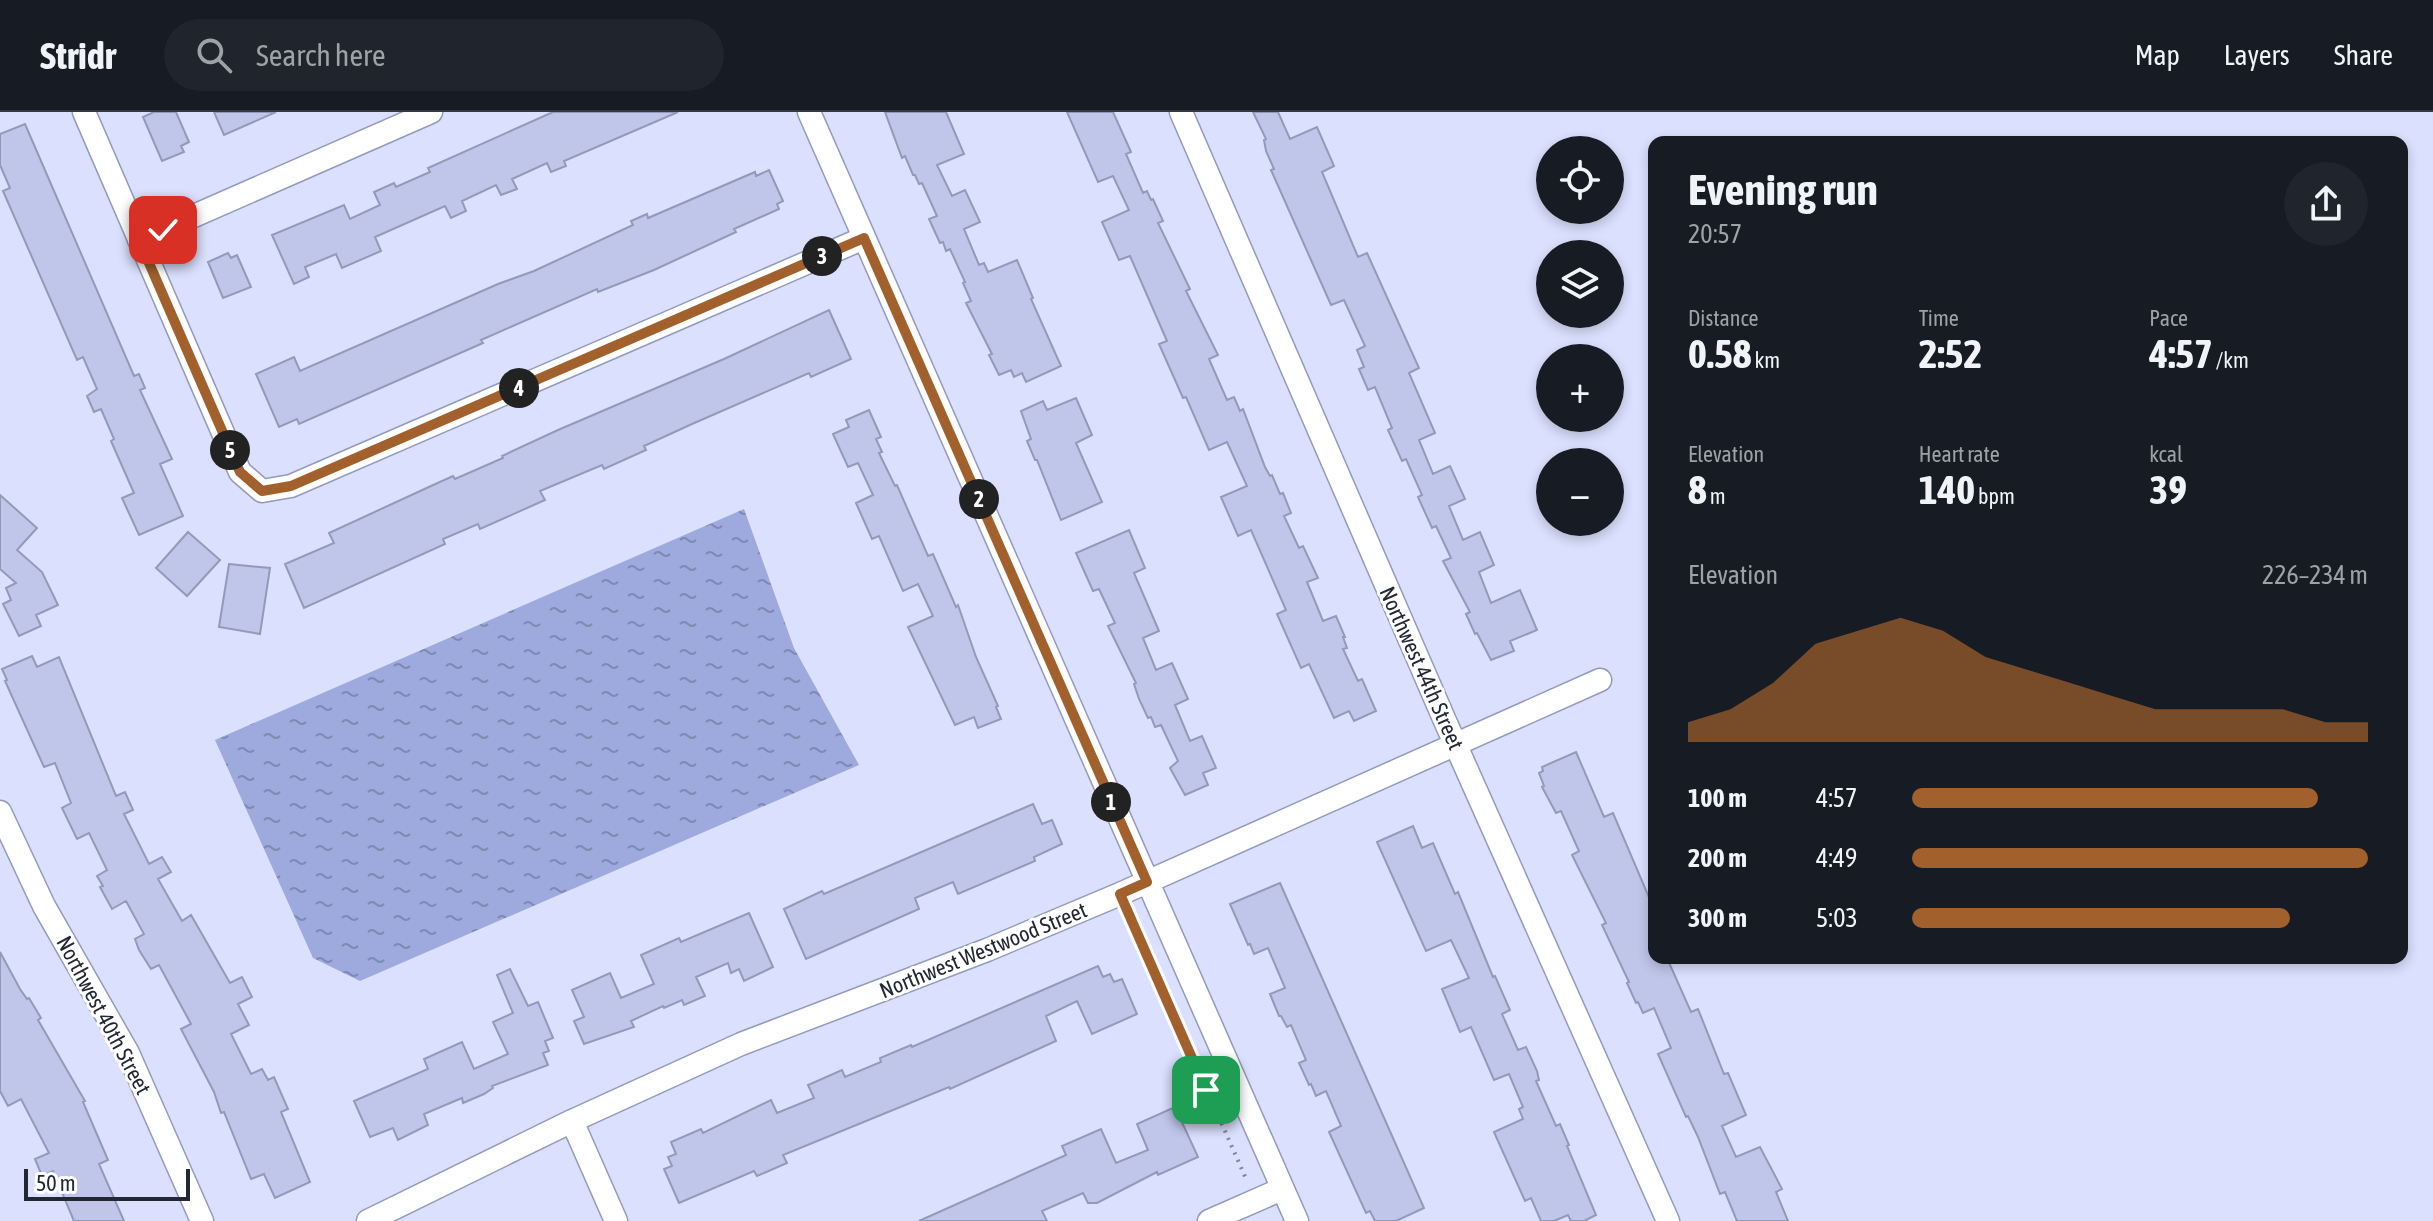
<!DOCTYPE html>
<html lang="en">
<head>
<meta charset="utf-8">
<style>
	:root { --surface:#171b24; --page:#20242c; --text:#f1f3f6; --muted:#9ea1a6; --line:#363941; --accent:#a2612c }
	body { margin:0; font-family:"Asap Condensed",sans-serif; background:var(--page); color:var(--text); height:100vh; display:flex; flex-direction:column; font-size:30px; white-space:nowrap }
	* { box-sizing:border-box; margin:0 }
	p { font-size:26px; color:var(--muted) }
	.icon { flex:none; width:44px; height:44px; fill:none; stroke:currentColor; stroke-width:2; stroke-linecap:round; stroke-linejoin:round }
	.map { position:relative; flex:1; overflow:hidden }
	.details { position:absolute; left:1648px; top:24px; width:760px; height:828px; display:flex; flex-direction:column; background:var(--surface); border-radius:16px; box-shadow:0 4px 12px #0003 }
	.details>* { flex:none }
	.controls { position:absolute; left:1536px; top:24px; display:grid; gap:16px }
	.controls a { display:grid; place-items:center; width:88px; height:88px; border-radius:50%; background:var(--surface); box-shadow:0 4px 12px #0003; font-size:40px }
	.scale { position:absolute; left:24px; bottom:20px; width:166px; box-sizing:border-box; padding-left:8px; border:4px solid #232633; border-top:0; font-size:22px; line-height:28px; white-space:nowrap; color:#232633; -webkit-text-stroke:6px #fff; paint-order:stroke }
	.pin { position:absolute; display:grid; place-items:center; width:68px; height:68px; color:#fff; margin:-34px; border-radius:16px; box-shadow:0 4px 12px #0006 }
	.km { position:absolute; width:40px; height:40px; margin:-20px; border-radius:50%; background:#222; color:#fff; font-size:22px; line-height:40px; text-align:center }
	.round { display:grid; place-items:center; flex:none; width:84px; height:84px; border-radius:42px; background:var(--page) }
	.overview { display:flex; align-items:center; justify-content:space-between; height:136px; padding:0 40px }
	h1 { font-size:44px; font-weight:700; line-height:60px }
	.figures { display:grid; grid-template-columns:repeat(3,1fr); gap:12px; height:136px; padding:8px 40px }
	.figures div { display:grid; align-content:center }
	.figures b { font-size:40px; font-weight:700 }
	.figures small { font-size:22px; font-weight:400 }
	.figures p { font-size:22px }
	.chart { height:224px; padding:16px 40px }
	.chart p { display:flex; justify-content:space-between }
	.chart svg { width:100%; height:144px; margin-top:8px; fill:var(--accent); opacity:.7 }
	ul { padding:0 40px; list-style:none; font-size:26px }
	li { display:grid; grid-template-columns:128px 96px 1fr; align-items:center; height:60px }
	li i { height:20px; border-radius:10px; background:var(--accent) }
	header { display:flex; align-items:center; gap:48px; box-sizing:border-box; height:112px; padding:0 40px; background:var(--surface); border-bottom:2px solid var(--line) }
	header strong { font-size:38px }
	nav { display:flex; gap:44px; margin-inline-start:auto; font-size:28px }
	.search { width:560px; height:72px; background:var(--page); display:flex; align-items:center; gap:20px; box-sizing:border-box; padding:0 28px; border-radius:44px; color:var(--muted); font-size:30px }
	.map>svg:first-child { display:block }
	.water { fill:url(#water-ripples) }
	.building { fill:#bfc6e9; stroke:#929abb; stroke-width:2 }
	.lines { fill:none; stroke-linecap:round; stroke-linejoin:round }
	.minor-casing { stroke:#939abb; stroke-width:25 }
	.path { stroke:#82869c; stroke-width:4; stroke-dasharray:2 6; stroke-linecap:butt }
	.minor { stroke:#fff; stroke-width:22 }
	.route-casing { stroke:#fff; stroke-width:16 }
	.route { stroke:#a2612c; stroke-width:10 }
	.labels { text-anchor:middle; stroke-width:6; stroke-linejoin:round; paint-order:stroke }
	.street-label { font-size:22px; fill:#232633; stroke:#fff }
</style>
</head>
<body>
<header>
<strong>Stridr</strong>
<div class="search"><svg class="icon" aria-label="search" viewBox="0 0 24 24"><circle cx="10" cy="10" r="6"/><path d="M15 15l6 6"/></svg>Search here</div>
<nav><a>Map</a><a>Layers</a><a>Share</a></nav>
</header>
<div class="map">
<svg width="2433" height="1109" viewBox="0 0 2433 1109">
	<defs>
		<pattern id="water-ripples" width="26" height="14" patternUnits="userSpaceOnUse" patternTransform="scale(2)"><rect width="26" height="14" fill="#9ea9dd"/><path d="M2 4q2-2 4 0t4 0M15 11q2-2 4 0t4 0" fill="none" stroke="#8089b4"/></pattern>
	</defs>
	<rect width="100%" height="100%" fill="#dae0fd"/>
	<path class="water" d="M 744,397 L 794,536 L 859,653 L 360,869 L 313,846 L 215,628 Z"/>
	<path class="building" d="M 154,0 L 176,0 L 189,30 L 181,34 L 184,40 L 162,49 L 143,5 Z
		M 214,0 L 276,0 L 224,23 Z
		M 553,0 L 678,0 L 564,49 L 566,54 L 551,60 L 547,51 L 512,67 L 517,77 L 501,83 L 496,73 L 462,89 L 466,99 L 451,106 L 445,94 L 375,125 L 381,139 L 342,156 L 336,142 L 305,155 L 309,165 L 294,172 L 272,123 L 344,93 L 350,107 L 380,93 L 374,80 L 394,71 L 396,75 L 430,60 L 428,56 Z
		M 885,0 L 946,0 L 964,42 L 937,53 L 952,84 L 965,78 L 980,110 L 964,117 L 979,153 L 984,151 L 988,160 L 1017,148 L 1033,186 L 1031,187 L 1061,254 L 1026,270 L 1022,261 L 1014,265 L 1011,258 L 999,263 L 989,243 L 992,242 L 966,191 L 971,189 L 963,171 L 965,170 L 950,137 L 946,139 L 943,130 L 940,131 L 929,107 L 937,104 L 922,71 L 919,72 L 915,63 L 913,63 L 905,44 L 902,46 Z
		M 1067,0 L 1113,0 L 1131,40 L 1126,42 L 1143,81 L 1147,79 L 1151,88 L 1153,87 L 1163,109 L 1158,111 L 1190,177 L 1186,179 L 1218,243 L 1209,247 L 1227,288 L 1234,285 L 1240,299 L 1243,297 L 1265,355 L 1270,364 L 1272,363 L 1280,382 L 1283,381 L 1291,401 L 1284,404 L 1299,436 L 1303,434 L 1318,466 L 1307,470 L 1323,509 L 1336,504 L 1345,525 L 1343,525 L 1347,536 L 1343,537 L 1358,569 L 1362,567 L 1376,599 L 1354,609 L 1349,599 L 1334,606 L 1309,552 L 1301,556 L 1277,502 L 1286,498 L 1251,418 L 1238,424 L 1221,385 L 1247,374 L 1227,330 L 1209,338 L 1186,285 L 1183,286 L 1159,232 L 1167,229 L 1130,144 L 1119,148 L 1102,110 L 1129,98 L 1113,64 L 1098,70 Z
		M 1253,0 L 1278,0 L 1290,27 L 1317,15 L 1334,54 L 1322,60 L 1358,145 L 1367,141 L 1419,256 L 1409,261 L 1435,321 L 1419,328 L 1433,362 L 1450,354 L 1465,387 L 1449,394 L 1463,428 L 1480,420 L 1494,453 L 1479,460 L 1491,491 L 1520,478 L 1537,518 L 1510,529 L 1514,539 L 1491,548 L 1477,521 L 1475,522 L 1466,502 L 1470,500 L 1443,449 L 1451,446 L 1436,414 L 1432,416 L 1418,385 L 1422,383 L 1406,347 L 1402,349 L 1388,318 L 1392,316 L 1375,275 L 1368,278 L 1359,257 L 1364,255 L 1357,238 L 1365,234 L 1344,188 L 1331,193 L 1271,58 L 1274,57 L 1266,39 L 1264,28 L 1266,27 Z
		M 25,12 L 134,264 L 139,262 L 145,276 L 140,278 L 172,347 L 160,352 L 183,404 L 139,423 L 122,386 L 134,381 L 111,329 L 114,327 L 101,297 L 94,300 L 87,284 L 97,277 L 83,245 L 77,248 L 3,79 L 10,76 L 0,53 L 0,22 Z
		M 769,58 L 783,89 L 777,92 L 779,97 L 734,117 L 736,120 L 654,158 L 598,180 L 597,177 L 481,228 L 483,231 L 299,312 L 297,307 L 279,315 L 256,262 L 294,245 L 300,259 L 498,172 L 534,159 L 633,113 L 631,109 L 647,102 L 648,106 L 755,60 L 756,64 Z
		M 228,141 L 231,146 L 237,143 L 251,175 L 223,186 L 208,150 Z
		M 829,198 L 851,247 L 811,265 L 809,261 L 692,312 L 644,334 L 646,338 L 604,357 L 602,353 L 540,379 L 545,388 L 480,417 L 478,412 L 443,427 L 445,432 L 304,496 L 285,452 L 334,431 L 329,421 L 431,374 L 453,364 L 455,367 L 503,346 L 502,344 L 558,318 L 724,247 Z
		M 1076,286 L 1092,323 L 1076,331 L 1102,390 L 1061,408 L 1037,348 L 1035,348 L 1027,329 L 1031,327 L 1021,299 L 1043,289 L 1047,298 Z
		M 869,298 L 881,325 L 876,327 L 882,340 L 879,341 L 895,374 L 897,373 L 928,444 L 933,442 L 956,495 L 958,493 L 976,545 L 998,594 L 996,595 L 1001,607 L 978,616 L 974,605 L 955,613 L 908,515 L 933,504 L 918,472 L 903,479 L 879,424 L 872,427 L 856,391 L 873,383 L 858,351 L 848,355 L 833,322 L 849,315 L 846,308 Z
		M 0,383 L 37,416 L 17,438 L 42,460 L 58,493 L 36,503 L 41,514 L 19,524 L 3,492 L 11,488 L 6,476 L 16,471 L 0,457 Z
		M 1129,418 L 1145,456 L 1134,461 L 1159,519 L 1143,526 L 1156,558 L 1172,551 L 1188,587 L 1175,593 L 1190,629 L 1202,624 L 1216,656 L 1203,661 L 1208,673 L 1185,683 L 1170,656 L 1178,649 L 1161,613 L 1155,615 L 1151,605 L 1148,606 L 1139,587 L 1134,572 L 1136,571 L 1108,514 L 1115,511 L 1099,477 L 1093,479 L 1076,441 Z
		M 188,420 L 220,448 L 187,484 L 156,456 Z
		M 229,452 L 270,456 L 260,522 L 219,515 Z
		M 32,544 L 37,555 L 59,545 L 116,684 L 125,680 L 133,698 L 124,702 L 149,752 L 162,745 L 171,760 L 158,767 L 182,809 L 191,803 L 230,871 L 242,865 L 252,885 L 238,892 L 249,913 L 231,922 L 251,962 L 262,957 L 268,968 L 274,965 L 288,997 L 281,1000 L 310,1070 L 275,1086 L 264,1062 L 251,1067 L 224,1000 L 221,1001 L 214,980 L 181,917 L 191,912 L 159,853 L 151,857 L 139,838 L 135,827 L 144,822 L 126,789 L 112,797 L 100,775 L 103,774 L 97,764 L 107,758 L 89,721 L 77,727 L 62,696 L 71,691 L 55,651 L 44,655 L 5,569 L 7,568 L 2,557 Z
		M 1576,640 L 1604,705 L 1613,701 L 1654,797 L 1654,846 L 1667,846 L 1691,900 L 1698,897 L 1724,962 L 1728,961 L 1746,1003 L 1722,1014 L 1736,1045 L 1760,1035 L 1782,1077 L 1776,1080 L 1788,1109 L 1737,1109 L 1725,1080 L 1720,1082 L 1698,1025 L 1688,1004 L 1686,1005 L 1658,942 L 1671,936 L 1654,896 L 1643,901 L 1638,890 L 1636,891 L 1627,871 L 1629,870 L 1602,813 L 1606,811 L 1572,743 L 1579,739 L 1561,699 L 1556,701 L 1542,675 L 1544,674 L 1539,661 L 1543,659 L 1542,655 Z
		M 1033,692 L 1042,712 L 1052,708 L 1062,732 L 1034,745 L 1035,749 L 958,782 L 953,770 L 915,786 L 919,797 L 806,847 L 784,797 L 822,779 L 824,782 Z
		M 1413,714 L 1422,736 L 1433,731 L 1455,782 L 1458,780 L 1493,865 L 1495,864 L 1510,898 L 1502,902 L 1518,938 L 1526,935 L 1537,959 L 1539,968 L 1536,969 L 1556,1014 L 1560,1012 L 1569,1033 L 1567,1034 L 1596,1103 L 1584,1109 L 1571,1109 L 1568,1103 L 1554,1109 L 1541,1109 L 1531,1086 L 1525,1089 L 1498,1029 L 1494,1020 L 1523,1007 L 1519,997 L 1523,995 L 1509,962 L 1494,968 L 1471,915 L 1460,920 L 1442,877 L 1469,866 L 1451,828 L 1426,839 L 1377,730 Z
		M 1280,771 L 1424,1096 L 1396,1109 L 1375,1109 L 1370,1099 L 1366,1101 L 1329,1020 L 1341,1014 L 1326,979 L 1316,984 L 1311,972 L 1309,973 L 1299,951 L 1306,948 L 1291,913 L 1287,915 L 1281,904 L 1279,904 L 1270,882 L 1285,876 L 1268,836 L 1254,842 L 1250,832 L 1248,833 L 1230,792 Z
		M 749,801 L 773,855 L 744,869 L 739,857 L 731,861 L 728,851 L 696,865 L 705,884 L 684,893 L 682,888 L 664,896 L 663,894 L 631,909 L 634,915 L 584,932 L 574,909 L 584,905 L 572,878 L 610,861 L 621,886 L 654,872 L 641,843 L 679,826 L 681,830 Z
		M 0,840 L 20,877 L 27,887 L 29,886 L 41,906 L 38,908 L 85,989 L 83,990 L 108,1048 L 99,1052 L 124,1109 L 74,1109 L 53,1059 L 42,1064 L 35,1047 L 49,1041 L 21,987 L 8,994 L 0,979 Z
		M 1098,854 L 1103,865 L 1110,862 L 1114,870 L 1122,867 L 1137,902 L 1092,922 L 1077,889 L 1046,904 L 1056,929 L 950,977 L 949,975 L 783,1043 L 787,1051 L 757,1064 L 754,1059 L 679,1091 L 664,1057 L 672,1054 L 668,1045 L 676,1042 L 671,1030 L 701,1017 L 703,1021 L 771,988 L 777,1001 L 814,986 L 808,973 L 842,958 L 845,965 L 881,950 L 880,946 L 911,933 L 912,935 Z
		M 510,857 L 528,894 L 538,890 L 553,926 L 545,929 L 549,939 L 543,941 L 548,953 L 492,974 L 493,976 L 484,982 L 463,991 L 462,986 L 424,1002 L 428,1013 L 398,1028 L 393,1016 L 370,1025 L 354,989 L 428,957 L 424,947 L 462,930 L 474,957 L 508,942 L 493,910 L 513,901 L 497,863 Z
		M 1175,995 L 1198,1045 L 1158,1063 L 1157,1060 L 1097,1091 L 1088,1091 L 1083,1081 L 1042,1099 L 1047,1109 L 919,1109 L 1066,1043 L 1062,1034 L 1101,1017 L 1116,1051 L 1148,1038 L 1137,1012 Z"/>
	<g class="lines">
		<defs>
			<path id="minor" d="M 84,0 L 240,360 L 262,379 L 291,374 L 864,126
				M 809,0 L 1297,1109
				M 1181,0 L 1445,609 L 1668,1109
				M 139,128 L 431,0
				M 0,700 L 44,794 L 128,941 L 202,1109
				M 572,1009 L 616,1109
				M 368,1109 L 572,1009 L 741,932 L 987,838 L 1120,782 L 1600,568
				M 1209,1109 L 1282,1077"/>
		</defs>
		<use href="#minor" class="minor-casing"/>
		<path class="path" d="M 1128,799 L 1247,1069"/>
		<use href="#minor" class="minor"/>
	</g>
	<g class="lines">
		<defs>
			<path id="route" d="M 163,118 L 139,128 L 240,360 L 262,379 L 291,374 L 864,126 L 1147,770 L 1120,782 L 1206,978"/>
		</defs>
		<use href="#route" class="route-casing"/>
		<use href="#route" class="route"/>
	</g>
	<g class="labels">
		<g class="street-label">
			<text transform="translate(1422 556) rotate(66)" y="8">Northwest 44th Street</text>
			<text transform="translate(983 838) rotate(-22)" y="8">Northwest Westwood Street</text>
			<text transform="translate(104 903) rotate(62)" y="8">Northwest 40th Street</text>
		</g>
	</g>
</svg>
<div class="controls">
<a><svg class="icon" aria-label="locate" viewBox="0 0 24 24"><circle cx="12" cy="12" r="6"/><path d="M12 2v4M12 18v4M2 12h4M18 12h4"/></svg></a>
<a><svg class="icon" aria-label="layers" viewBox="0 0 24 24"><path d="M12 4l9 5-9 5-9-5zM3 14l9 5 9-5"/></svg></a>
<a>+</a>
<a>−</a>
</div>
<div class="scale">50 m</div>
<div class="pin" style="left:1206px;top:978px;background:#1e9e55"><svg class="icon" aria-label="arrive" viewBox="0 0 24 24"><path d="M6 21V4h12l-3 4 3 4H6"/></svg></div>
<div class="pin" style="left:163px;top:118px;background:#d93025"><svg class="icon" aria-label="check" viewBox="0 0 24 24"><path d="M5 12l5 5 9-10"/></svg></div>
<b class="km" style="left:1111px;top:690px">1</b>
<b class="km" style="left:979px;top:387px">2</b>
<b class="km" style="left:822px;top:144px">3</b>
<b class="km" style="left:519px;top:276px">4</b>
<b class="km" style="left:230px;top:338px">5</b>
<section class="details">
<div class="overview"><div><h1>Evening run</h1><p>20:57</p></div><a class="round"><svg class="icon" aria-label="share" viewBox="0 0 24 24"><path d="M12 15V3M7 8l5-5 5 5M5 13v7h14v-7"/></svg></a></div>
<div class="figures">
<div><p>Distance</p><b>0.58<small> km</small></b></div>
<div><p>Time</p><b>2:52</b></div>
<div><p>Pace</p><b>4:57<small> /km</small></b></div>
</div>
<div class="figures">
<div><p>Elevation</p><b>8<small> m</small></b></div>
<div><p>Heart rate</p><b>140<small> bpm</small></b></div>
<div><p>kcal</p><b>39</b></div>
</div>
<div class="chart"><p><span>Elevation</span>226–234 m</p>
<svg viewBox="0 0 160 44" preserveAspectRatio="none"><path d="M0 44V38L10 34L20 26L30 14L40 10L50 6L60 10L70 18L80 22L90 26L100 30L110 34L120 34L130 34L140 34L150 38L160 38V44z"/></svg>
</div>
<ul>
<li><b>100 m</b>4:57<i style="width:89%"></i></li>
<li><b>200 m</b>4:49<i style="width:100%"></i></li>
<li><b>300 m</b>5:03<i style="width:83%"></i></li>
</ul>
</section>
</div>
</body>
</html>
